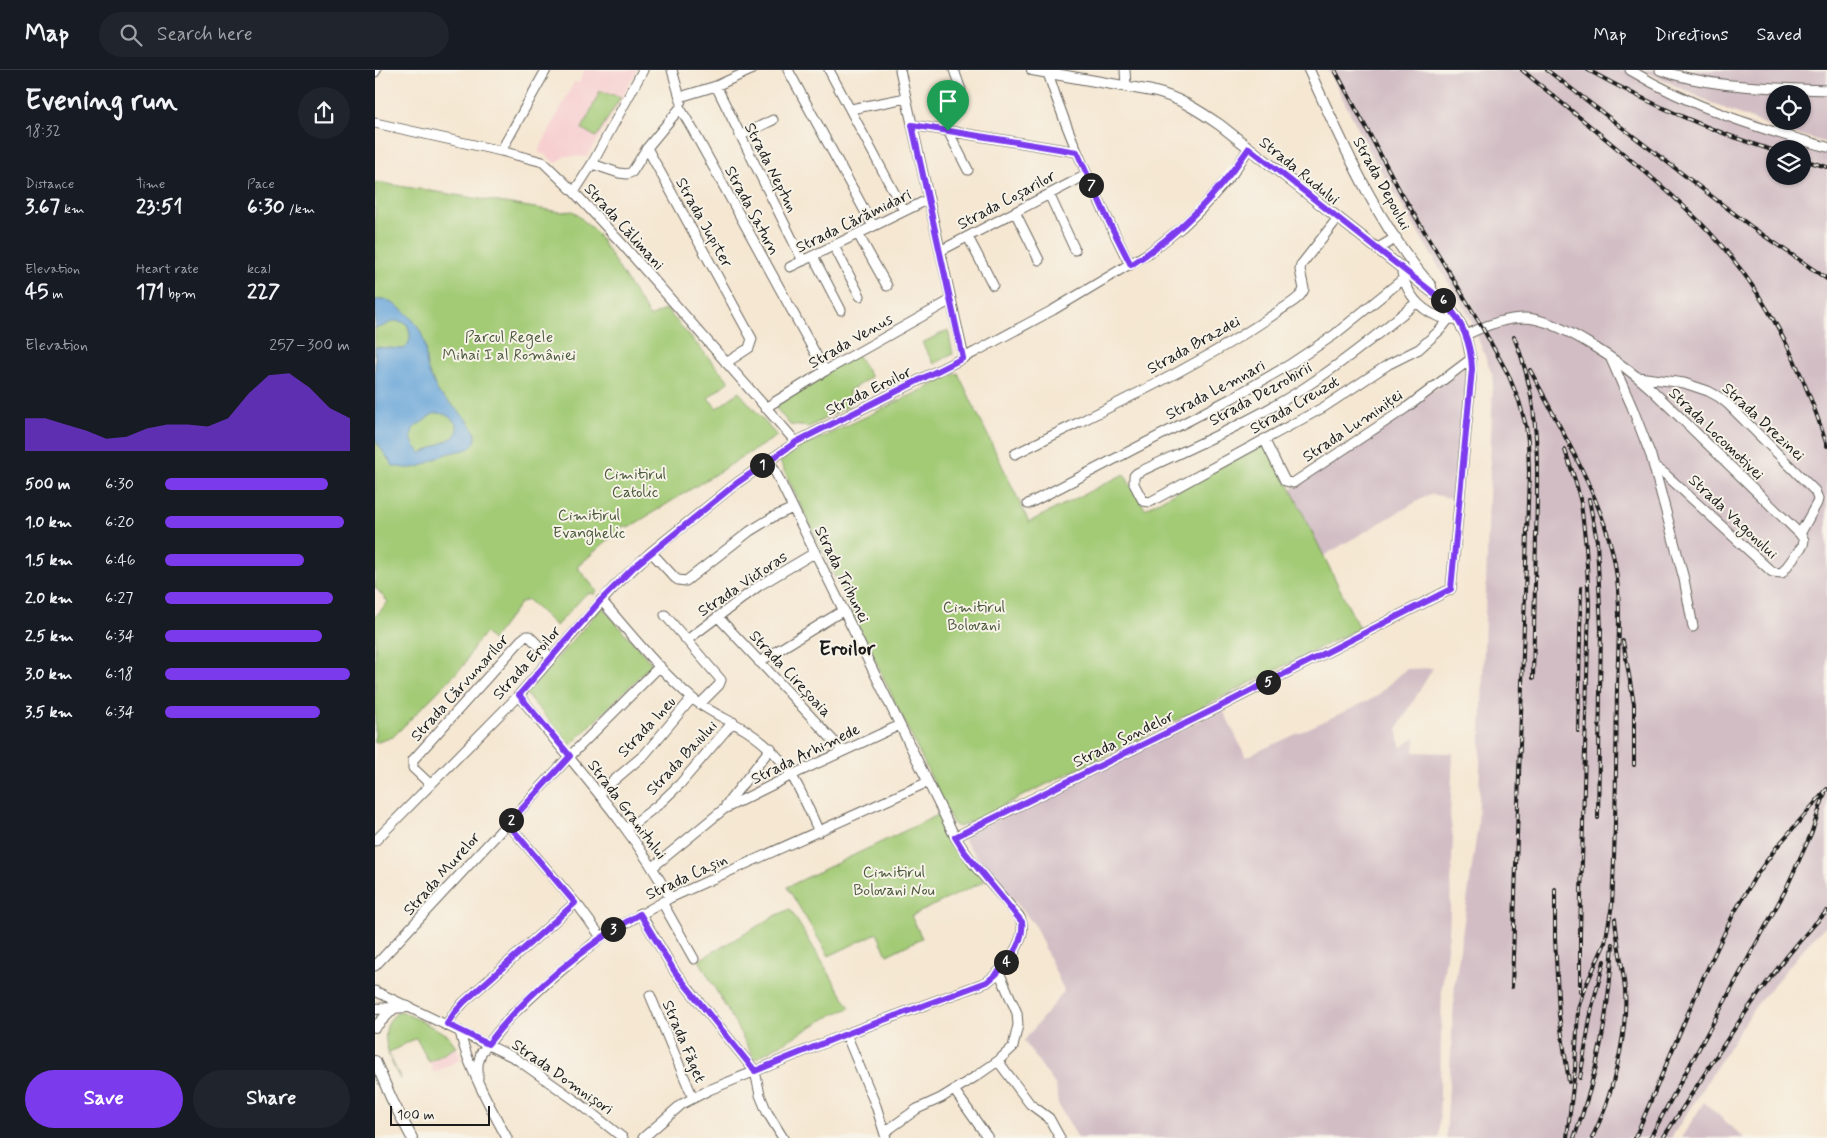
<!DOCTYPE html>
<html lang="en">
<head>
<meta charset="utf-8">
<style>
	:root { --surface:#171b24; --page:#20242c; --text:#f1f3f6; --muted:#9ea1a6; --line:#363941; --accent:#7c3aed }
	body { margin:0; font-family:Mynerve,sans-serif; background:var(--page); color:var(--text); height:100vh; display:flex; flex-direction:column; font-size:19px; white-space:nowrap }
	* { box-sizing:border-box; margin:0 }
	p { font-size:16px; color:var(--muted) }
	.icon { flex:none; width:28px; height:28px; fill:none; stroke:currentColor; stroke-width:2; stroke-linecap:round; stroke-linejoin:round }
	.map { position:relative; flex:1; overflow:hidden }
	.sheet { display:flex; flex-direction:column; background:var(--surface); width:375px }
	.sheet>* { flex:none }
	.fabs { position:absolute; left:1391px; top:15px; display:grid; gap:10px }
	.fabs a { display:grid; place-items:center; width:45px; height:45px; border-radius:50%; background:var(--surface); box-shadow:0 1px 4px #0004; font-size:25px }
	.scale { position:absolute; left:15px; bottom:12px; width:100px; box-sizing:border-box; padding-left:5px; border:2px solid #1c1c1c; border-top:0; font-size:14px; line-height:18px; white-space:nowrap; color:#1c1c1c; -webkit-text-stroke:4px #f7f3e8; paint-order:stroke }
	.pin { position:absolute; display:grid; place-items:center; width:42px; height:42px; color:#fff; margin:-51px -21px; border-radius:50% 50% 50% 0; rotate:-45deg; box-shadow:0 0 5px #0007 }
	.pin .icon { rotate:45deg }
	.km { position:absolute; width:25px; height:25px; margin:-12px; border-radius:50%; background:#222; color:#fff; font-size:14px; line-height:25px; text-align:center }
	.round { display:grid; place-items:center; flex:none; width:52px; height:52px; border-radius:26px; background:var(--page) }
	.summary { display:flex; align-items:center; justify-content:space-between; height:85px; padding:0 25px }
	h1 { font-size:28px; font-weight:700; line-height:38px }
	.figures { display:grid; grid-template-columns:repeat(3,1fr); gap:8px; height:85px; padding:5px 25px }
	.figures div { display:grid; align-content:center }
	.figures b { font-size:21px; font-weight:700 }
	.figures small { font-size:14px; font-weight:400 }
	.figures p { font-size:14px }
	.chart { height:140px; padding:10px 25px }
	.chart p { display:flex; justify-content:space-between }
	.chart svg { width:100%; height:90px; margin-top:5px; fill:var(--accent); opacity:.7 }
	.action { display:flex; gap:10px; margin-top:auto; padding:10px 25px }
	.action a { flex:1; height:58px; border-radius:30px; background:var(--accent); color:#fff; font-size:20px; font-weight:700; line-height:58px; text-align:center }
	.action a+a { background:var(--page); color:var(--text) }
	ul { padding:0 25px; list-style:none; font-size:16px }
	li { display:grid; grid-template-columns:80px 60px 1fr; align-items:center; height:38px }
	li i { height:12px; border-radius:6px; background:var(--accent) }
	header { display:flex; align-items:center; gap:30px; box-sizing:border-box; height:70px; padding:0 25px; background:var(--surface); border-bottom:1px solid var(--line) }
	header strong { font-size:24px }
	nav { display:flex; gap:28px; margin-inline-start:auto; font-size:18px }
	.search { width:350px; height:45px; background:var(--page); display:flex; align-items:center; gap:12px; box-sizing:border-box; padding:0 18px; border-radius:28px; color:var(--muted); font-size:19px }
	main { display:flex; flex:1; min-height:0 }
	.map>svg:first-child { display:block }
	.built { fill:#f7cfd0 }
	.industrial { fill:#d2bdc5; fill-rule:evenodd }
	.green { fill:#a3cb76; stroke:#607449 }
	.water { fill:#67a5d9; stroke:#42607a; fill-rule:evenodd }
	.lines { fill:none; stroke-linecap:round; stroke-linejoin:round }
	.minor-casing { stroke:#68635c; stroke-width:11 }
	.major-casing { stroke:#68635c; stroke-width:12 }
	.minor { stroke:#fff; stroke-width:9 }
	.major { stroke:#fff; stroke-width:10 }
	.rail-casing { stroke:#1c1c1c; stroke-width:4 }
	.rail { stroke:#f7f3e8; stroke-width:2; stroke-dasharray:5.5; stroke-linecap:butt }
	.route-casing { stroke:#fff; stroke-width:10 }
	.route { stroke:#7c3aed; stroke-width:6 }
	.labels { text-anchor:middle; stroke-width:4; stroke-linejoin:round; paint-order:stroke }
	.street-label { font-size:16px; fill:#1c1c1c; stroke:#f7f3e8 }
	.park-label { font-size:16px; fill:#4b593c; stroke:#f7f3e8 }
	.district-label { font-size:21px; font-weight:bold; fill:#1c1c1c; stroke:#f7f3e8 }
</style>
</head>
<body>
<header>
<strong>Map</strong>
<div class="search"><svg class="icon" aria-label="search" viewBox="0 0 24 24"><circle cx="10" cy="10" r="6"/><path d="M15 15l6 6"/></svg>Search here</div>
<nav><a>Map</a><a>Directions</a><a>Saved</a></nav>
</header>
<main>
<section class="sheet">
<div class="summary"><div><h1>Evening run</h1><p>18:32</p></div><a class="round"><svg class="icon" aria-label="share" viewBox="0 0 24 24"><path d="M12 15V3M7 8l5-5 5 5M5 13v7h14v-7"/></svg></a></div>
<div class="figures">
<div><p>Distance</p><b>3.67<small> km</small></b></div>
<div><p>Time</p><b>23:51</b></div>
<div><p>Pace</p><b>6:30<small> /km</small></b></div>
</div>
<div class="figures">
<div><p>Elevation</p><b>45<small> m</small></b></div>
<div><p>Heart rate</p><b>171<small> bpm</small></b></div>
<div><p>kcal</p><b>227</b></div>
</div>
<div class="chart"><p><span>Elevation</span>257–300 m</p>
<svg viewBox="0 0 160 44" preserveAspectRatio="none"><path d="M0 44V28L10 28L20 31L30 34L40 38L50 37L60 33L70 31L80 31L90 32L100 28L110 16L120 7L130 6L140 13L150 23L160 28V44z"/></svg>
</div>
<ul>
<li><b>500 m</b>6:30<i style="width:88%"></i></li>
<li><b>1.0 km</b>6:20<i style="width:97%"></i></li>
<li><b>1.5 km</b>6:46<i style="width:75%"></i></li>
<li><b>2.0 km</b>6:27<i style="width:91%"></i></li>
<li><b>2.5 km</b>6:34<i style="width:85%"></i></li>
<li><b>3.0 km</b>6:18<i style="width:100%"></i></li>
<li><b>3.5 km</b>6:34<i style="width:84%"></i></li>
</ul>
<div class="action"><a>Save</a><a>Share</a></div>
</section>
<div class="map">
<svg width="1452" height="1068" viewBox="0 0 1452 1068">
	<rect width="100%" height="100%" fill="#f7f3e8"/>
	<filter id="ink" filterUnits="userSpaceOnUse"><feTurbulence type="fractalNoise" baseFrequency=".02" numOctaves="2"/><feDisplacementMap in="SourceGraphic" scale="10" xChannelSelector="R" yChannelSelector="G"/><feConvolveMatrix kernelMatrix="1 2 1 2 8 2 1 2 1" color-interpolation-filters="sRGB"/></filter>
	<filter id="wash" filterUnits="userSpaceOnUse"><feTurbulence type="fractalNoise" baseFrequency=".0096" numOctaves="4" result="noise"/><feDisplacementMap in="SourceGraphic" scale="20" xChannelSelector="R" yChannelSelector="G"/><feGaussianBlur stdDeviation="1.12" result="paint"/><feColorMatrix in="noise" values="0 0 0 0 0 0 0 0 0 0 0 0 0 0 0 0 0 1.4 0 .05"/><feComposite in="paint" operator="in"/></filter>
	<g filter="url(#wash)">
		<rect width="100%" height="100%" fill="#f5e7d2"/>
		<path class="built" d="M 209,0 L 263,0 L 212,87 L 190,86 L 181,94 L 172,86 L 163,82 L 199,12 L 204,13 Z
			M 81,977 L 87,989 L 59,1003 L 54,992 Z"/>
		<path class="industrial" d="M 953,0 L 1260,0 L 1355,48 L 1452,78 L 1452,854 L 1430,877 L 1380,937 L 1296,1068 L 1071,1068 L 1080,913 L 1103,755 L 1118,307 L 1096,250 L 999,89 ZM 1400,79 L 1428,79 L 1428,106 L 1400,106 Z
			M 1267,0 L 1376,0 L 1377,2 L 1452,0 L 1452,73 L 1397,57 L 1343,36 ZM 1400,24 L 1428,24 L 1428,51 L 1400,51 Z
			M 1089,299 L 1091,322 L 1087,332 L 1076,428 L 1055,424 L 948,486 L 916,419 Z
			M 1058,598 L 1022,659 L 1026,678 L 1040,667 L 1039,682 L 1078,683 L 1075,746 L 1078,767 L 1074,863 L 1067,917 L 1064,1068 L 703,1068 L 683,1034 L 681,1016 L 649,971 L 689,921 L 659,854 L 589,771 L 592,764 L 848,640 L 871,687 L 1001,627 L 1031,599 Z
			M 1329,1032 L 1369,1068 L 1306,1068 Z"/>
		<path class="green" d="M 225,21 L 246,27 L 221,67 L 207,59 Z
			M 0,112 L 185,142 L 198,141 L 221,162 L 275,247 L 291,239 L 354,311 L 333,328 L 342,338 L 364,322 L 402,366 L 253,458 L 250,455 L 202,497 L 222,521 L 219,525 L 217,523 L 210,525 L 181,556 L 153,530 L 146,532 L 117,570 L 110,563 L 99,576 L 89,595 L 18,667 L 0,673 L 0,547 L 13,532 L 0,517 Z
			M 573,260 L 578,284 L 559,294 L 547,273 Z
			M 480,284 L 483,286 L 496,307 L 474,321 L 474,336 L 434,357 L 415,355 L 400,337 Z
			M 583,303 L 654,452 L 749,404 L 770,439 L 888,373 L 916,419 L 984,558 L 762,670 L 584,757 L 579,755 L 405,392 L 427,377 Z
			M 227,537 L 277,594 L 196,675 L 151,624 Z
			M 565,744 L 577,773 L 583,783 L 610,811 L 536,846 L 547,868 L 512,885 L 502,863 L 454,886 L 412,817 Z
			M 415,839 L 475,938 L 457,945 L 380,989 L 324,890 L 400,846 Z
			M 26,941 L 73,965 L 81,977 L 54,992 L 41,968 L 13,983 L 26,1009 L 25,1009 C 12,986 0,953 26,941 Z"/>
		<path class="water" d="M 10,229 C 29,238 47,255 50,276 C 52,294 50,297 59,313 C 60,316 62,320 64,323 C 72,332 114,362 97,376 C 92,381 82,381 75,383 C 62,386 51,397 37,398 C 31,399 24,397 18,396 L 0,370 L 0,277 L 29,279 C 37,271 36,264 32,254 C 15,246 16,257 0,258 L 0,230 ZM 63,343 C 73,344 76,348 82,355 L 82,362 L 79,367 L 47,383 C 39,378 33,367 39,358 C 42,354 45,354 49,351 C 54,347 56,344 63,343 Z"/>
	</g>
	<g filter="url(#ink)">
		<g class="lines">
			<defs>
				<path id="minor" d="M 297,0 L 306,31
					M 413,0 L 498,156
					M 454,0 L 529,141
					M 525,0 L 589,288
					M 579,0 L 586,20
					M 750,0 L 751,16
					M 1255,0 C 1316,37 1384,59 1452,77
					M 1285,0 C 1338,19 1396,17 1452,20
					M 0,2 L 1,0
					M 673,3 C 694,70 724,132 755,195
					M 341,16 L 428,191
					M 305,27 L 341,16 L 376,0
					M 305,38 L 318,60 L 450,301
					M 476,39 L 531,28
					M 0,53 L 126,81 L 168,92 L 199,122 L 249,176 L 421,372
					M 537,55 L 702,82
					M 573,61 L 593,100
					M 365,66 L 398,50
					M 272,78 L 377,269 L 374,278 L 351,293
					M 126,81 L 171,0
					M 217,94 L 244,103 L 252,104 L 257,102 L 272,78 L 305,38
					M 199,122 L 217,94 L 268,0
					M 674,124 L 700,180
					M 640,142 L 664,190
					M 483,164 L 512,216
					M 593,167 L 618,215
					M 459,176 L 485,226
					M 565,181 L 711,105
					M 438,186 L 466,240
					M 415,197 L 554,129
					M 1027,203 C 1032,223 1043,238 1062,246 C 1067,248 1072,251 1078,249
					M 1041,233 C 1006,262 970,291 932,316 C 880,350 819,376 762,403 L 759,406 L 759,414 L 768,431 L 775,432 L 949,337 L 1014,294 L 1044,279 L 1065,260 L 1073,250
					M 1236,289 L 1257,337 L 1276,386 L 1309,509 L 1318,557
					M 1263,307 L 1309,313 L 1333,321 L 1344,327 L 1354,335 L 1440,421 L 1443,429 L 1442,433 L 1425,464
					M 390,338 L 450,301 L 576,230
					M 889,369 L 910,411 L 918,413 L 1031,338 L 1096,289
					M 640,384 C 729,339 822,298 904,241 C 912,235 926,229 929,219 L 925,200 L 926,195 L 962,149
					M 653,434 L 857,328 L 914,295 L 959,265 L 1028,209
					M 276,482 L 300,508 L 303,510 L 311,511 L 375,461 L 398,447 L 418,438
					M 226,530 C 255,563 284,600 317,628 C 332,641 352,649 369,659 C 414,688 423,715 444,762
					M 290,545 L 346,610 L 344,615 L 325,634
					M 343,547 L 468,681
					M 312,570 L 385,515 L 441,482
					M 384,592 L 469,540
					M 144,625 C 195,692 254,752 295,828
					M 56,715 L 38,698 L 38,690 L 146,570 L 151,566 L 154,566 L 176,588
					M 224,723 L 270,684 L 317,628
					M 351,735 L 396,678
					M 133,754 L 205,838 L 226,867
					M 252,759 L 283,735 L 305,714 L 358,652
					M 580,767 L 842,638 L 1076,519 L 1096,309 L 1096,289 L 1091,265 C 1109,256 1130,248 1150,248 C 1185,249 1251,296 1276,319 L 1425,464 L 1429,470 L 1428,475 L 1407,503 L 1397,502 L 1290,404 L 1279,396
					M 0,771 L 144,625 L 240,516 L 276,482 L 362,413 L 421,372 L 600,282 L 678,240 L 775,182 L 807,157 L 825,140 L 858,103 L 874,78
					M 278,797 L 349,739 L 417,705 L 525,655
					M 287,832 L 319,889
					M 265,843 L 300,902 L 380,1001 L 385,1025 L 392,1042 L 408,1068
					M 0,896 L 195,686 L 285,596
					M 0,921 L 140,988 L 204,1033 L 248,1068
					M 275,925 L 318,1028
					M 72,954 L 80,942 L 89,932 L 200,833
					M 85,961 C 91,993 116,1039 132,1068
					M 471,964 L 501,1036 L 511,1068
					M 623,991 L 655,1034 L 674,1048 L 685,1068
					M 103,1009 L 103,994 L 106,983 L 135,947 L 175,910 L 226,867 L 295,828 L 553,712
					M 579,1020 L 613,1068
					M 510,1062 L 542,1039 L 566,1028 L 600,1007 L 623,991 L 638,977 L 643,955 L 642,943 L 624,902
					M 268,1068 L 307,1034 L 334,1020 L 471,964 L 612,912 C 628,900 657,867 644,846 L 600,796 L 580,767 L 394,389"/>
				<path id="major" d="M 657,0 L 777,21 C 803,27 823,40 845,55 L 1070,232 L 1082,248 L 1091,265
					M 934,0 C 968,74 1002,154 1056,216
					M 1002,179 L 1021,168
					M 0,939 L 33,937
					M 0,957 L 19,938
					M 0,991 L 17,1030 L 37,1068"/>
			</defs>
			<use href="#minor" class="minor-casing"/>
			<use href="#major" class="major-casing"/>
			<use href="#minor" class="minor"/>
			<use href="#major" class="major"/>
			<defs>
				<path id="rail" d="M 960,0 L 1025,121 L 1107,257 L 1133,304 L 1144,331 L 1151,356 L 1153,371 L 1154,402 L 1137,917
					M 1147,0 C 1179,27 1212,53 1244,80 C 1280,110 1316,140 1347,176 C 1396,233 1430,305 1452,376
					M 1172,0 L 1378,158 L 1452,209
					M 1213,0 C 1273,33 1335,61 1400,81
					M 1428,90 L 1452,97
					M 1139,267 C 1166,331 1163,399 1161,467 C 1160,514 1159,561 1158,608
					M 1155,300 L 1169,326
					M 1166,321 C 1193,372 1223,424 1237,480 C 1248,523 1243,574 1242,619 C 1241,691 1241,763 1237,835 L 1230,873 L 1208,922 L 1203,939 L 1200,999 L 1192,1068
					M 1190,380 L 1201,413 L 1206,433 L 1211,477 L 1214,534 L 1205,863 L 1205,922
					M 1214,429 L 1222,471 L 1226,559 L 1223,748
					M 1248,571 L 1259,634 L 1259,695
					M 1203,661 L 1206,518
					M 1180,819 L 1180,868 L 1184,945 L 1194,1012
					M 1205,1008 L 1217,937 L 1229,891
					M 1199,1068 C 1224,1001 1233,945 1238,874
					M 1217,1068 C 1237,1028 1253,965 1250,920 C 1248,896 1242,873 1240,849
					M 1260,1068 L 1328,908 L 1359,843 L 1380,807 L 1401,778 L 1452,719
					M 1275,1068 L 1410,821 L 1436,764 L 1450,723
					M 1288,1068 C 1340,990 1386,909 1452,841"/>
			</defs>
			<use href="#rail" class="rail-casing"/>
			<use href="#rail" class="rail"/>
		</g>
	</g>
	<g class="lines" filter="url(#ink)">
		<defs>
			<path id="route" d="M 537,55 L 702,82 L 734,152 L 756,195 C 804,164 842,125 874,78 L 1070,232 C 1087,252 1096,272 1097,299 L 1076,519 L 842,638 L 580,767 L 588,780 L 647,852 C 650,874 629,899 612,912 L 471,964 L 380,1001 L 300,902 L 265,844 C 212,873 150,925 113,974 L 72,954 L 80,942 L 89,932 L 200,833 L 133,754 L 195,686 L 144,625 L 226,530 L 260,496 L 362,413 L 421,372 L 588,288 Z"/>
		</defs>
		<use href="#route" class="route-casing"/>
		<use href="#route" class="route"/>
	</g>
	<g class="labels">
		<g class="street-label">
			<text transform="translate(397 97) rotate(63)" y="6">Strada Neptun</text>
			<text transform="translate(925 100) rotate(39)" y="6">Strada Rudului</text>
			<text transform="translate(1008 113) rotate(61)" y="6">Strada Depoului</text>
			<text transform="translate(631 129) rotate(-28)" y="6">Strada Coșarilor</text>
			<text transform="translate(378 140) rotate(62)" y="6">Strada Saturn</text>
			<text transform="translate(478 150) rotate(-26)" y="6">Strada Cărămidari</text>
			<text transform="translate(330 152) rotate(61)" y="6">Strada Jupiter</text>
			<text transform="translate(250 156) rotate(48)" y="6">Strada Călimani</text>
			<text transform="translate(475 270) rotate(-30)" y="6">Strada Venus</text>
			<text transform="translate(818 274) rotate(-29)" y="6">Strada Brazdei</text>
			<text transform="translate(840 319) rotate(-28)" y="6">Strada Lemnari</text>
			<text transform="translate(493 320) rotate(-26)" y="6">Strada Eroilor</text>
			<text transform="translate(885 323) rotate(-29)" y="6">Strada Dezrobirii</text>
			<text transform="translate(919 334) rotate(-30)" y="6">Strada Creuzot</text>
			<text transform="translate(1389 351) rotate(43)" y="6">Strada Drezinei</text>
			<text transform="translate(977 355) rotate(-34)" y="6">Strada Luminiței</text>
			<text transform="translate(1342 363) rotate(44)" y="6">Strada Locomotivei</text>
			<text transform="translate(1359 446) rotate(43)" y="6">Strada Vagonului</text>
			<text transform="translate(468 504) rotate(64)" y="6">Strada Tribunei</text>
			<text transform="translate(367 513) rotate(-34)" y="6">Strada Victoras</text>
			<text transform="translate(151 592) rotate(-48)" y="6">Strada Eroilor</text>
			<text transform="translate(416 603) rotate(47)" y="6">Strada Cireșoaia</text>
			<text transform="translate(84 617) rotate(-48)" y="6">Strada Cărvunarilor</text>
			<text transform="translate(271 656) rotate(-47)" y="6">Strada Ineu</text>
			<text transform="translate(748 668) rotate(-26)" y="6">Strada Sondelor</text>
			<text transform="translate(430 683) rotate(-26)" y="6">Strada Arhimede</text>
			<text transform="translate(306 687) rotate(-47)" y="6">Strada Baiului</text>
			<text transform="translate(253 739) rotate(53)" y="6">Strada Granitului</text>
			<text transform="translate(66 803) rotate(-48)" y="6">Strada Murelor</text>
			<text transform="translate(311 806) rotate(-25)" y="6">Strada Cașin</text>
			<text transform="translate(310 971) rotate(67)" y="6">Strada Făget</text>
			<text transform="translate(188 1006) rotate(35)" y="6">Strada Domnișori</text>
		</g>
		<g class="park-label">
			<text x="134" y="272">Parcul Regele<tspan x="134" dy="18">Mihai I al României</tspan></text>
			<text x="260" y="409">Cimitirul<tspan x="260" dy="18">Catolic</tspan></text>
			<text x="214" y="450">Cimitirul<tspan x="214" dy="18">Evanghelic</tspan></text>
			<text x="599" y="542">Cimitirul<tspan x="599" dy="18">Bolovani</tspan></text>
			<text x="519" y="807">Cimitirul<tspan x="519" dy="18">Bolovani Nou</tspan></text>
		</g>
		<g class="district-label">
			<text x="472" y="585">Eroilor</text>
		</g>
	</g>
</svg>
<div class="fabs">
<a><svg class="icon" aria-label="locate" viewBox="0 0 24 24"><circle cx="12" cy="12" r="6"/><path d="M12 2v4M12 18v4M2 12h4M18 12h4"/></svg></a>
<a><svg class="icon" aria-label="layers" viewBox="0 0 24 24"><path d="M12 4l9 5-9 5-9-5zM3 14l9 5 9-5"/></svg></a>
</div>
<div class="scale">100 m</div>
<div class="pin" style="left:573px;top:61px;background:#1e9e55"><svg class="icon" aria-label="arrive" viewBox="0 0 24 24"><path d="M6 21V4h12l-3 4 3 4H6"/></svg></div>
<b class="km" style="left:387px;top:395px">1</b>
<b class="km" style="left:136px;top:750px">2</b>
<b class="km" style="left:238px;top:859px">3</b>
<b class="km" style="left:631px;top:892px">4</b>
<b class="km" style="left:893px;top:612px">5</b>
<b class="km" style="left:1068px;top:230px">6</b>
<b class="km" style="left:716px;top:115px">7</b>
</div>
</main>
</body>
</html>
